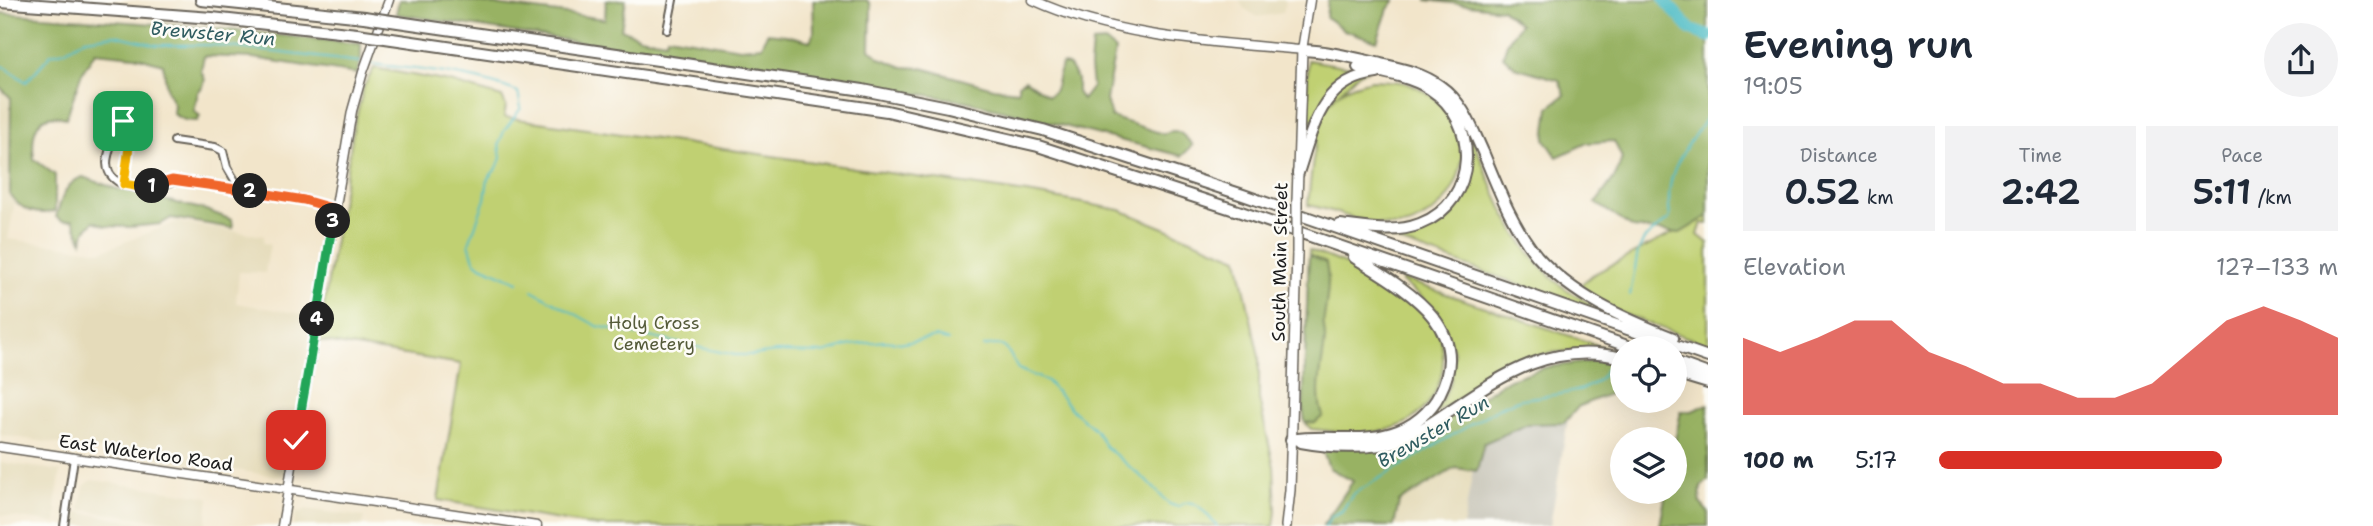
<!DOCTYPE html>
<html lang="en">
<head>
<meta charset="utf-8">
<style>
	:root { --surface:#fff; --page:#f2f2f3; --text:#1f2937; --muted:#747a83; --accent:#d93025 }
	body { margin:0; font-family:"Shantell Sans",sans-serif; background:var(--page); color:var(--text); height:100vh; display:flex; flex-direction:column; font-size:26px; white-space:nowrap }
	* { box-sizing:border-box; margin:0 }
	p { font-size:23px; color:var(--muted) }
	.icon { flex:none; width:38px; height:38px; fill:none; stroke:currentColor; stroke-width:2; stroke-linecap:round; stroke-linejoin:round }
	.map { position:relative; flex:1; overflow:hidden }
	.panel { display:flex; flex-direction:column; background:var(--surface); width:665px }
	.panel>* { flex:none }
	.buttons { position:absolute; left:1610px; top:336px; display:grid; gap:14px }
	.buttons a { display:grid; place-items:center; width:77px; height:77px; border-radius:50%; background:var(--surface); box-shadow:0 7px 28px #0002; font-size:35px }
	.pin { position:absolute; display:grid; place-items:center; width:60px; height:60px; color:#fff; margin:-30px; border-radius:14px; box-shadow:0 4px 10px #0006 }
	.km { position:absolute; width:35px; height:35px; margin:-18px; border-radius:50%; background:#222; color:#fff; font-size:19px; line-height:35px; text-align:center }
	.round { display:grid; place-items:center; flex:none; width:74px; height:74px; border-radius:37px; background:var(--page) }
	.headline { display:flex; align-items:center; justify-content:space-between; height:119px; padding:0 35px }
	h1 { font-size:38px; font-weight:600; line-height:52px }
	.metrics { display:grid; grid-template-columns:repeat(3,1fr); gap:10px; height:119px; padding:7px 35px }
	.metrics div { display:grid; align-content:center; border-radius:0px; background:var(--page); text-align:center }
	.metrics b { font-size:35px; font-weight:600 }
	.metrics small { font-size:19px; font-weight:400 }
	.metrics p { font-size:19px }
	.chart { height:196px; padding:14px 35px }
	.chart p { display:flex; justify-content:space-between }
	.chart svg { width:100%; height:126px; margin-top:7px; fill:var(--accent); opacity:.7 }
	ul { padding:0 35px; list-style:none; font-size:23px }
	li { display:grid; grid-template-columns:112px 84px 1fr; align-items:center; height:52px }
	li i { height:18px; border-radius:9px; background:var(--accent) }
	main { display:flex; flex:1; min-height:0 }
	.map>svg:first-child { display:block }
	.built { fill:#e5dbba }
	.industrial { fill:#c7c5b8 }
	.green { fill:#c0d072; stroke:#6e7647; stroke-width:2 }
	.forest { fill:#98b264; stroke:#5a6740; stroke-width:2 }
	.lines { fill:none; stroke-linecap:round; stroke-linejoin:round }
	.stream { stroke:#4dbcc5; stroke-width:2 }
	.river { stroke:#4dbcc5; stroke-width:12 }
	.street-casing { stroke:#676259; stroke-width:10 }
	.secondary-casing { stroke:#676259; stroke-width:11 }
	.primary-casing { stroke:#676259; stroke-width:12 }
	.highway-casing { stroke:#676259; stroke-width:14 }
	.street { stroke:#fff; stroke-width:6 }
	.secondary { stroke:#fff; stroke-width:8 }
	.primary { stroke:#fff; stroke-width:9 }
	.highway { stroke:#fff; stroke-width:10 }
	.primary-bridge-casing { stroke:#676259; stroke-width:12; stroke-linecap:butt }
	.highway-bridge-casing { stroke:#676259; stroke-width:14; stroke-linecap:butt }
	.primary-bridge { stroke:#fff; stroke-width:9 }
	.highway-bridge { stroke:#fff; stroke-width:10 }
	.split-1-casing { stroke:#fff; stroke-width:14 }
	.split-2-casing { stroke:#fff; stroke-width:14 }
	.split-3-casing { stroke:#fff; stroke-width:14 }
	.split-4-casing { stroke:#fff; stroke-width:14 }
	.split-5-casing { stroke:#fff; stroke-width:14 }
	.split-6-casing { stroke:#fff; stroke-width:14 }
	.split-1 { stroke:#f5b400; stroke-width:9 }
	.split-2 { stroke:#f0652b; stroke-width:9 }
	.split-3 { stroke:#f0652b; stroke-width:9 }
	.split-4 { stroke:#22a559; stroke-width:9 }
	.split-5 { stroke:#22a559; stroke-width:9 }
	.split-6 { stroke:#f5b400; stroke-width:9 }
	.labels { text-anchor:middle; stroke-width:5; stroke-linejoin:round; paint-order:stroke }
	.street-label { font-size:18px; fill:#1c1c1c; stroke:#fdfcf7 }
	.park-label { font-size:18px; fill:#555b3a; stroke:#fdfcf7 }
	.water-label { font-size:19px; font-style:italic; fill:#305c60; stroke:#fdfcf7 }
</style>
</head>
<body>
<main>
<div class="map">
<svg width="1708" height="526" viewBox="0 0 1708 526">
	<rect width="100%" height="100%" fill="#fdfcf7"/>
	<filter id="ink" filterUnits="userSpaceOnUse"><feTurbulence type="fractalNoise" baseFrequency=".0143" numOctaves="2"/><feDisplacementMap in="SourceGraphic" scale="14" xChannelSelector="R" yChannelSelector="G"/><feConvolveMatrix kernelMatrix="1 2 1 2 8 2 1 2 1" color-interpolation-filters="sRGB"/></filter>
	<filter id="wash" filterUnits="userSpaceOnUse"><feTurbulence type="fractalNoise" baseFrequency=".00686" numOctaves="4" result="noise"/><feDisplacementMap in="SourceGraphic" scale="28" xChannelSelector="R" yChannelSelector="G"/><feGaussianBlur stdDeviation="1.57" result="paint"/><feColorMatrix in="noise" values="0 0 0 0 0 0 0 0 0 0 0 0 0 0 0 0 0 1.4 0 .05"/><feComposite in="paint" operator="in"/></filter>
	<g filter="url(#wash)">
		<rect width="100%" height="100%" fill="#f2e5ca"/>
		<path class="built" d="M 1239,0 L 1286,0 L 1283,13 L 1257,17 L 1244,8 Z
			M 0,87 L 11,98 L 9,184 L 10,195 L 15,201 L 8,239 L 102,251 L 176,222 L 264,236 L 263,243 L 270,244 L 265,273 L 239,272 L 236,303 L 313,316 L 290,459 L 287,472 L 282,477 L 0,435 Z
			M 0,462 L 61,471 L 55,505 L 57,510 L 56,523 L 0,515 Z
			M 1455,468 L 1473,470 L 1463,526 L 1394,526 L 1399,502 Z
			M 92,480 L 204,496 L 209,498 L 206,526 L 80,510 L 84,486 Z
			M 306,509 L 364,517 L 362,526 L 294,526 L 296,514 Z
			M 79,512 L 162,526 L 74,526 L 76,514 Z"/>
		<path class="industrial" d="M 1568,419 L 1550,526 L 1463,526 L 1473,470 L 1477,471 L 1484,443 L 1528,424 L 1564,423 Z"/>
		<path class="green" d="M 1308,60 L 1368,70 L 1360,72 L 1311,121 L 1307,120 Z
			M 374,68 L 450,82 L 502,97 L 506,106 L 504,117 L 1033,194 L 1120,210 L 1238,258 L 1259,357 L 1259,399 L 1274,467 L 1276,511 L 1274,526 L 596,526 L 438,500 L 461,364 L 318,341 L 354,126 L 364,86 Z
			M 1372,80 C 1388,81 1405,80 1419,88 C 1434,96 1450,110 1457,126 C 1471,161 1455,201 1423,218 C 1418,221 1413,224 1408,225 C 1374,231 1341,211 1308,205 C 1310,182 1316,114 1332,99 C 1344,87 1356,84 1372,80 Z
			M 1472,136 C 1493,191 1514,249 1563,287 C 1571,293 1581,298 1591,304 L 1590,309 L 1379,235 L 1380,232 C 1418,240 1459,213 1470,176 C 1473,163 1471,151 1469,138 Z
			M 1708,216 L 1708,224 L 1702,223 L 1698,235 L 1708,243 L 1708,345 L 1615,311 L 1577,288 L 1592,275 L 1675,232 L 1680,233 Z
			M 1309,250 C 1348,265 1391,280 1422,309 C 1463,349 1441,419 1386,430 C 1363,436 1335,431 1311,429 L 1305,422 L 1303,410 Z
			M 1402,279 L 1606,348 L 1603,351 C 1586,352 1567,350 1549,353 C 1502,362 1463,400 1421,421 L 1441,403 L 1451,381 L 1454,352 L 1435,308 L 1402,282 Z"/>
		<path class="forest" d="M 399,0 L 457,0 L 605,19 L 606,0 L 626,0 L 621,29 L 640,37 L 666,41 L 667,36 L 740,48 L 762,46 L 767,33 L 786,35 L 810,41 L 814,32 L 813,0 L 866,0 L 870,3 L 871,9 L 870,49 L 880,58 L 903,67 L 922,68 L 993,88 L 1018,91 L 1018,84 L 1025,80 L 1049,96 L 1055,90 L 1062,64 L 1068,65 L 1077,79 L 1077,92 L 1082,100 L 1092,87 L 1090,67 L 1092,43 L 1105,42 L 1115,50 L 1106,100 L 1111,117 L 1163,134 C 1178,126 1183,135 1193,145 L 1182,156 L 966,101 L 396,14 Z
			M 1328,0 L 1395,0 L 1388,9 L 1377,41 L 1344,30 L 1326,17 Z
			M 1426,0 L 1708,0 L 1708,216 L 1680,233 L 1633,228 L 1596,203 L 1616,175 L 1622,158 L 1614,141 L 1587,143 L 1557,157 L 1545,139 L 1549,107 L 1565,95 L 1559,80 L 1515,67 L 1503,56 L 1507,43 L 1520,24 L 1502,9 Z
			M 0,13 L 212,28 L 361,44 L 361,59 L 357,74 L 253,58 L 204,56 L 201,71 L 205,80 L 203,86 L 198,92 L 194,111 L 200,116 L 197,121 C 187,121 180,120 173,113 L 174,105 L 167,90 L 163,64 L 135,56 L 95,52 L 82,73 L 66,118 C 35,109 31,134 34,159 L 55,175 L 55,211 C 37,217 20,209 10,195 L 11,98 L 0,87 Z
			M 83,177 L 120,190 L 153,193 L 160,199 L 206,210 L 232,220 L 233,228 L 171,218 L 161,224 L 129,227 L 106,226 L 94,221 L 85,231 L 82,241 L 73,220 L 63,221 L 56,217 C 61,200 65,182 83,177 Z
			M 1309,255 L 1326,263 C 1330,283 1327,298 1324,318 C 1322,325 1326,332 1325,340 C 1323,365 1314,391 1323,416 L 1315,423 L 1305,422 L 1303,410 Z
			M 1597,361 L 1622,364 L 1622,389 L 1579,406 L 1564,423 L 1528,424 L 1484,443 L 1477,471 L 1455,468 L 1399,502 L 1394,526 L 1323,525 L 1353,481 L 1329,468 L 1323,451 L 1441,422 L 1509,379 L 1547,367 Z
			M 1708,404 L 1708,480 L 1701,487 L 1700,503 L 1708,512 L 1708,526 L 1660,526 L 1666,492 L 1675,492 L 1675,440 L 1681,411 L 1692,411 Z"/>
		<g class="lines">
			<path class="stream" d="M 372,64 C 421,70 472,73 518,92 L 521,108 L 504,131 L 499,144 L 501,158 L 497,168 L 488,178 L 485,199 L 469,243 L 474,260 L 481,266 L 518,282
				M 0,66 L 5,67 L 26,82 L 51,54 L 64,51 L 85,39 L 115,35 L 157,45 L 213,45 L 360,62
				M 532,290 L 597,326 L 735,355 L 754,355 L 776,352 L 823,353 L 852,345 L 884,341 L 904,343 L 936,337 L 948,341
				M 1630,295 L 1638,252 L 1644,239 L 1670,218 C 1664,169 1683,154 1708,115
				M 983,347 C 1010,340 1007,352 1018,369 L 1047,381 L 1073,411 L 1095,429 L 1105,446 L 1150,484 L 1169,504 L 1178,507 C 1195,493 1205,514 1217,526
				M 1325,526 L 1332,516 L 1342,511 L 1353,494 L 1500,407 C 1507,405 1514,401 1521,399 C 1544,395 1596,396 1606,369"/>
			<path class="river" d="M 1664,0 L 1691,30 L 1708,36"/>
		</g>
	</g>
	<g filter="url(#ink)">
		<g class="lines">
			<defs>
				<path id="street" d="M 667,30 L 673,0
					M 174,141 L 215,147 L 223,151 L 227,167 L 240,189
					M 124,184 L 132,124 L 123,121 C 114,130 111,144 108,156 C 102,180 127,190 147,187 C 160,186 171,180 185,181 L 304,199 L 335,209
					M 64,526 L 74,458"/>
				<path id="secondary" d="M 1033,0 C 1116,38 1212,42 1302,50 L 1310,0
					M 0,447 L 537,526
					M 282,526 L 352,111 L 363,72 L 389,0"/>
				<path id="primary" d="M 1297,201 L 1302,50
					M 1286,526 L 1290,490 L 1297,253"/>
				<path id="highway" d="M 201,0 L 364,17
					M 0,2 L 212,18 L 357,34
					M 398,22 L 863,90 L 948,107 L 1043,130 L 1243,195 L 1708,357
					M 392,39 L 887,111 L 1038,146 L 1238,211 L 1633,348
					M 1302,50 C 1329,51 1355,58 1381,64 C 1402,69 1422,73 1440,86 C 1463,102 1472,128 1483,152 C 1498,188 1512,226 1537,256 C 1574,297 1623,318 1673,338
					M 1298,173 C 1313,128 1321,79 1377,73
					M 1340,225 C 1367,228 1395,234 1420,224 C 1479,201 1480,121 1430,89 C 1410,76 1381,72 1358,67
					M 1675,362 L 1708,374
					M 1675,373 L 1708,383
					M 1291,440 C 1324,434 1361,443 1392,433 C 1412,427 1431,412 1440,393 C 1475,325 1401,287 1354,257
					M 1301,442 C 1328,447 1372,450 1397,441 C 1416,434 1433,422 1449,411 C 1504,374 1552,341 1622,358"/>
			</defs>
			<use href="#street" class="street-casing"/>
			<use href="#secondary" class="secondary-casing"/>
			<use href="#primary" class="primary-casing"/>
			<use href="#highway" class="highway-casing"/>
			<use href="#street" class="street"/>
			<use href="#secondary" class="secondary"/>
			<use href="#primary" class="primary"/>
			<use href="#highway" class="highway"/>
			<defs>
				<path id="primary-bridge" d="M 1297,253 L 1297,201"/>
				<path id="highway-bridge" d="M 364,17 L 398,22
					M 357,34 L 392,39"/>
			</defs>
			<use href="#primary-bridge" class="primary-bridge-casing"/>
			<use href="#highway-bridge" class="highway-bridge-casing"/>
			<use href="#primary-bridge" class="primary-bridge"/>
			<use href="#highway-bridge" class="highway-bridge"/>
		</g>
	</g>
	<g class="lines" filter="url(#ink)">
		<defs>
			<path id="split-1" d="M 123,121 L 132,124 L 124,184 L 146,188 L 152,186"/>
			<path id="split-2" d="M 152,186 L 172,180 L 250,191"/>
			<path id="split-3" d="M 250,191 L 304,200 L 335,209 L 333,221"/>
			<path id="split-4" d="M 317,319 L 333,221"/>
			<path id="split-5" d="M 300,417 L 317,319"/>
			<path id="split-6" d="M 296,440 L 300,417"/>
		</defs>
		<use href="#split-1" class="split-1-casing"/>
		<use href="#split-2" class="split-2-casing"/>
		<use href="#split-3" class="split-3-casing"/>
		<use href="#split-4" class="split-4-casing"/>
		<use href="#split-5" class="split-5-casing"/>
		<use href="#split-6" class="split-6-casing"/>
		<use href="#split-1" class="split-1"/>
		<use href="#split-2" class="split-2"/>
		<use href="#split-3" class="split-3"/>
		<use href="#split-4" class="split-4"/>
		<use href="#split-5" class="split-5"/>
		<use href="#split-6" class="split-6"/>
	</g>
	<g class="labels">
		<g class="street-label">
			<text transform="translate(1280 262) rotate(-89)" y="6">South Main Street</text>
			<text transform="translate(146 453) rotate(8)" y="6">East Waterloo Road</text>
		</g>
		<g class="park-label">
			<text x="654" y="329">Holy Cross<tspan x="654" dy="21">Cemetery</tspan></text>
		</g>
		<g class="water-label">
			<text transform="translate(213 33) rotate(5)" y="7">Brewster Run</text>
			<text transform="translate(1433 431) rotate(-30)" y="7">Brewster Run</text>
		</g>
	</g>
</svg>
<div class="buttons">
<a><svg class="icon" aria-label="locate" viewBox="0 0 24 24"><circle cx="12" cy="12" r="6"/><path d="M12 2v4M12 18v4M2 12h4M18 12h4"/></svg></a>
<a><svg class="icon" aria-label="layers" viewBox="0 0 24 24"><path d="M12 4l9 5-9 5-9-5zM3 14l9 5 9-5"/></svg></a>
</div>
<div class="pin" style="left:123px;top:121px;background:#1e9e55"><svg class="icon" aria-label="arrive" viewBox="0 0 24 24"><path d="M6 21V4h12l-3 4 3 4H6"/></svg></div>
<div class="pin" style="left:296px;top:440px;background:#d93025"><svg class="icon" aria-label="check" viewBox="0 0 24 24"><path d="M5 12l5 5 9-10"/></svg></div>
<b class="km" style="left:152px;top:186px">1</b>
<b class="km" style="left:250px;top:191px">2</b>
<b class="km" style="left:333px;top:221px">3</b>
<b class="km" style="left:317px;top:319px">4</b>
</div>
<section class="panel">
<div class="headline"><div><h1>Evening run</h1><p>19:05</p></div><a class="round"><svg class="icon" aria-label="share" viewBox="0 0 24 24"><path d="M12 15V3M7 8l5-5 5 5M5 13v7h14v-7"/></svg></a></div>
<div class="metrics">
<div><p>Distance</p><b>0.52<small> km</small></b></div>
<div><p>Time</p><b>2:42</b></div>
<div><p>Pace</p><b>5:11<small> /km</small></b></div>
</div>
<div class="chart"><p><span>Elevation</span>127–133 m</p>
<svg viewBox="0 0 160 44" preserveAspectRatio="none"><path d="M0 44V17L10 22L20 17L30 11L40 11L50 22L60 27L70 33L80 33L90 38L100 38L110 33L120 22L130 11L140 6L150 11L160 17V44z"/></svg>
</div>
<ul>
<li><b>100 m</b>5:17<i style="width:71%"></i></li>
</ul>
</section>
</main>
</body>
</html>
